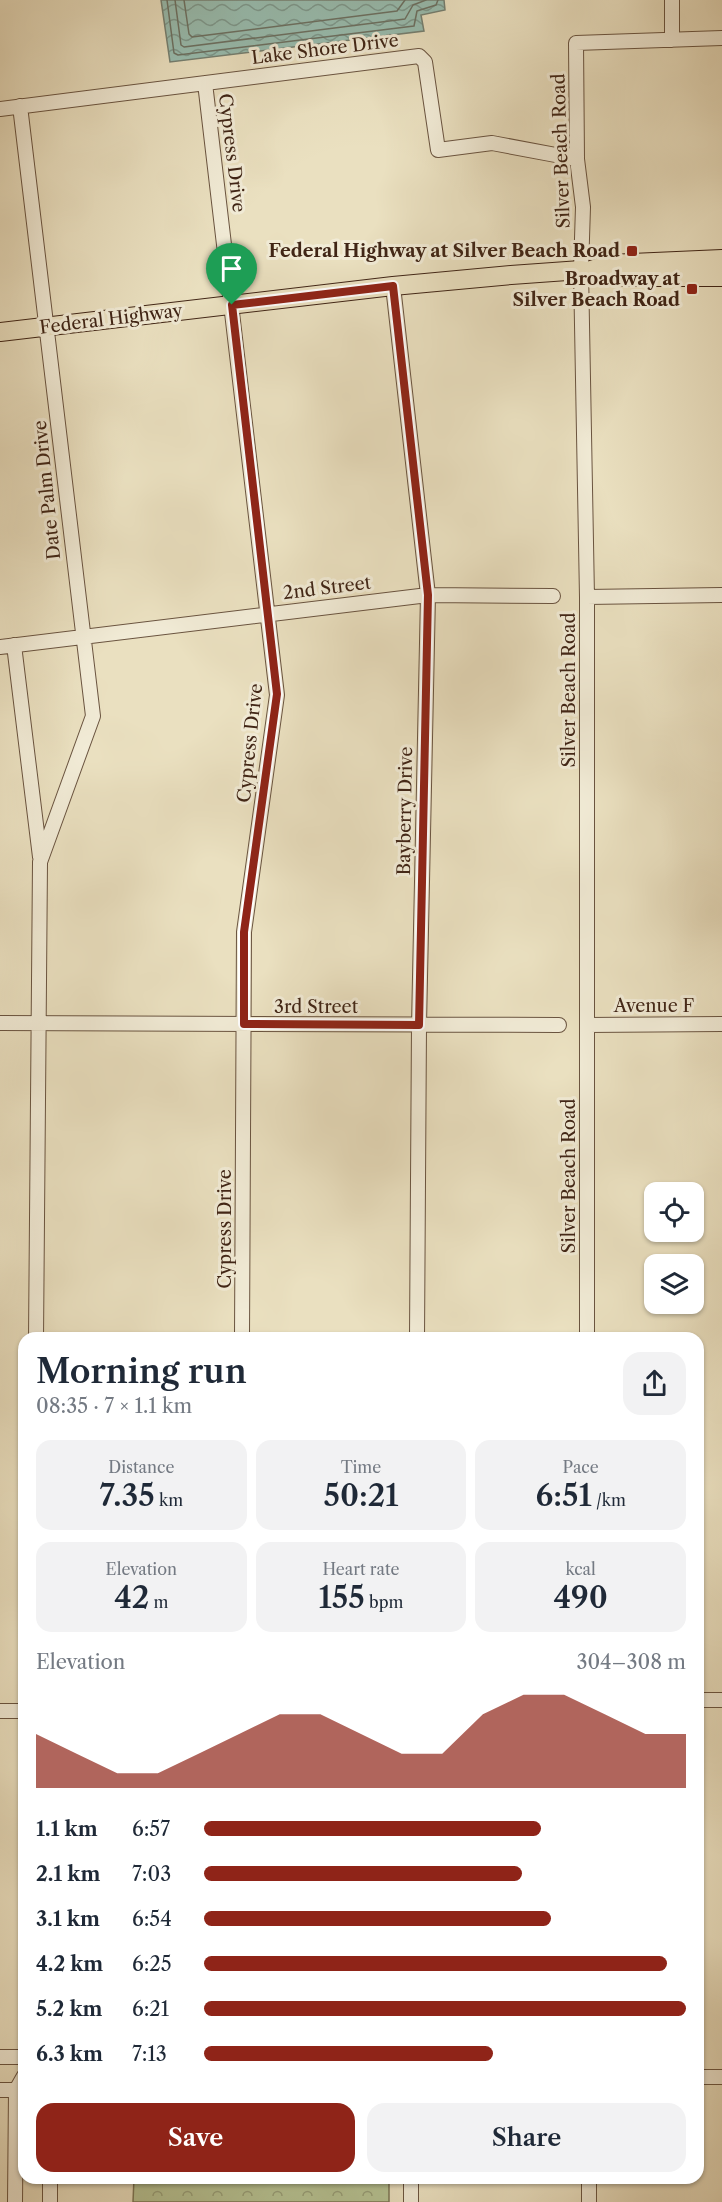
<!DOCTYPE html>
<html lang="en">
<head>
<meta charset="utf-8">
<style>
	:root { --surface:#fff; --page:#f2f2f3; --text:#1f2937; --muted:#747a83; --accent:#8f2418 }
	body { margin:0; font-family:"Libre Caslon Text",serif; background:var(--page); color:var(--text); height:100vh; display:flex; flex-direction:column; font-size:22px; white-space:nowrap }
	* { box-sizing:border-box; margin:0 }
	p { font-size:20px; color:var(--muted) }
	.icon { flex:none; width:33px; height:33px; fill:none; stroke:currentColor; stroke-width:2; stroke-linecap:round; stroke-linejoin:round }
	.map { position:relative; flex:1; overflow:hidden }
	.side { position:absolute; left:18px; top:1332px; width:686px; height:852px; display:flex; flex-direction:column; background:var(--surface); border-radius:18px; box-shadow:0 2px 4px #0004 }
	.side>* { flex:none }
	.buttons { position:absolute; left:644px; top:1182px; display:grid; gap:12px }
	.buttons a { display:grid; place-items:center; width:60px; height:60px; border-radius:12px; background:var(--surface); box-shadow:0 2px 4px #0004; font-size:30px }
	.pin { position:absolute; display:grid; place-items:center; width:51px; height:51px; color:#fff; margin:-62px -26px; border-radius:50% 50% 50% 0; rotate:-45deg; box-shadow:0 0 6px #0007 }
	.pin .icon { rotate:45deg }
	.round { display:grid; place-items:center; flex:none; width:63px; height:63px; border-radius:18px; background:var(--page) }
	.headline { display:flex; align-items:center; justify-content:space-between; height:102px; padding:0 18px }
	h1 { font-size:33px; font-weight:600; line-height:45px }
	.metrics { display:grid; grid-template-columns:repeat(3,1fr); gap:9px; height:102px; padding:6px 18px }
	.metrics div { display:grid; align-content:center; border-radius:15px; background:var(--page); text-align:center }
	.metrics b { font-size:30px; font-weight:600 }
	.metrics small { font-size:16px; font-weight:400 }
	.metrics p { font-size:16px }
	.chart { height:168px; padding:12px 18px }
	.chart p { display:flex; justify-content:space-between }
	.chart svg { width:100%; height:108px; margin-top:6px; fill:var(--accent); opacity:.7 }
	.action { display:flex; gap:12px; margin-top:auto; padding:12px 18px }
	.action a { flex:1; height:69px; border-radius:18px; background:var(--accent); color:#fff; font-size:24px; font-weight:600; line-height:69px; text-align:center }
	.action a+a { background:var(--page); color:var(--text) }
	ul { padding:0 18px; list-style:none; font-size:20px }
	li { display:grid; grid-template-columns:96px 72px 1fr; align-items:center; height:45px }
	li i { height:15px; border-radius:8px; background:var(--accent) }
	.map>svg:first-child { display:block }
	.forest { fill:url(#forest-crowns); stroke:#7a7454; stroke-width:1.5 }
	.water { fill:url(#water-waves); stroke:#758072; stroke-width:1.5 }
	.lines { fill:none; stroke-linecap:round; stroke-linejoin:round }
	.shore { stroke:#6c7163; stroke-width:1.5 }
	.minor-casing { stroke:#6a5440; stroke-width:16 }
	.major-casing { stroke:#402516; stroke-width:20 }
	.minor { stroke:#f1ebd6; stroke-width:14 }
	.major { stroke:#eae0c0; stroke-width:18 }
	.route-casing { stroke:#fff; stroke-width:12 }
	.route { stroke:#8f2418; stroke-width:8 }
	.poi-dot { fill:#8f2418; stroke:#f1ebd6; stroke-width:2 }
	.labels { text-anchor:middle; stroke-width:6; stroke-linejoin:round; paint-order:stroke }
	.street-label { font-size:18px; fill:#402516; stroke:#f1ebd6 }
	.poi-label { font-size:18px; font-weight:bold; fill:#402516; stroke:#f1ebd6; text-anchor:end }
</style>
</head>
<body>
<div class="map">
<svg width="722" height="2202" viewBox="0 0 722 2202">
	<defs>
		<pattern id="forest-crowns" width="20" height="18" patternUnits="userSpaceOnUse" patternTransform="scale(1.5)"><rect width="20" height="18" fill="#b5c293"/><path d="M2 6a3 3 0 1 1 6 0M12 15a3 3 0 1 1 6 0" fill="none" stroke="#959d77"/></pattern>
		<pattern id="water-waves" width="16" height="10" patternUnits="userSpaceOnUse" patternTransform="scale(1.5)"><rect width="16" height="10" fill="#98bdb0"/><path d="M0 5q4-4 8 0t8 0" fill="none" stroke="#7d998e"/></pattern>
	</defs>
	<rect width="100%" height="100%" fill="#eae0c0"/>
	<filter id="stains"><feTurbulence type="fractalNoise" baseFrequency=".00333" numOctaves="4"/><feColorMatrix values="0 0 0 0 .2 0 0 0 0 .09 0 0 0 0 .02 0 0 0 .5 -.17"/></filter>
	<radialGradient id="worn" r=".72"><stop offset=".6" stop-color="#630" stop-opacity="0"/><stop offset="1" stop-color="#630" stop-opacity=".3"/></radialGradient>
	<path class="forest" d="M 134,2178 L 389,2178 L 389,2202 L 133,2202 Z"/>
	<path class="water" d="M 161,0 L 444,0 L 445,10 L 421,15 L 424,31 L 170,62 Z"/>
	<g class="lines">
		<path class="shore" d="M 167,0 L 174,53 L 178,55 L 414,26 L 417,11 L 436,5 L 438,0
			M 175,0 L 181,45 L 184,47 L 405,19 L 413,5 L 426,0
			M 184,0 L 189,34 L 192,37 L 397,11 L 405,0"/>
		<defs>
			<path id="minor" d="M 672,0 L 672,40
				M 205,83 L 277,695 L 244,932 L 242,1338
				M 20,106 L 93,716 L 40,862 L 36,1338
				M 0,109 L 419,56 L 425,62 L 438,150 L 492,143 L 577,159
				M 393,286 L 428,595 L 419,1025 L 417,1338
				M 587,597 L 722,595
				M 14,645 L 40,857
				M 0,647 L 428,595 L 553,596
				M 0,1023 L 559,1025
				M 587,1025 L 722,1024
				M 587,1338 L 587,597 L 581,270 L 583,207 L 577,159 L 576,43 L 722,38
				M 698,1700 L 722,1700
				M 0,1711 L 24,1711
				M 0,2057 L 24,2057
				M 698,2077 L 722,2077
				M 0,2090 L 24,2090
				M 411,2178 L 411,2202
				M 589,2178 L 589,2202
				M 15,2202 L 16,2090 L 24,2076
				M 50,2202 L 50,2178"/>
			<path id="major" d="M 588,271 L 609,264 L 722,259
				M 0,332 L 393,286 L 511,275 L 581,270 L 608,277 L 722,277"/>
		</defs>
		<use href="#minor" class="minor-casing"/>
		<use href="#major" class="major-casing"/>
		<use href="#minor" class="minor"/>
		<use href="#major" class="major"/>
	</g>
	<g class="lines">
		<defs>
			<path id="route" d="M 393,286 L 428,595 L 419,1025 L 244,1024 L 244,932 L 277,694 L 232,305 Z"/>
		</defs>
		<use href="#route" class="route-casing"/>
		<use href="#route" class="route"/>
	</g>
	<g class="poi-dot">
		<rect x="626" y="245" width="12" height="12" rx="3"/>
		<rect x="686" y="283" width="12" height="12" rx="3"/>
	</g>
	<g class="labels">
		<g class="street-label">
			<text transform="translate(325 49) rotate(-7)" y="6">Lake Shore Drive</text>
			<text transform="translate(561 151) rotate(-92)" y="6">Silver Beach Road</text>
			<text transform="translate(232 153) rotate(83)" y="6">Cypress Drive</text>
			<text transform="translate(111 319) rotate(-7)" y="6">Federal Highway</text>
			<text transform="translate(47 490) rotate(-96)" y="6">Date Palm Drive</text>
			<text transform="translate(327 588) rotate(-7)" y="6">2nd Street</text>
			<text transform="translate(569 690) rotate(-90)" y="6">Silver Beach Road</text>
			<text transform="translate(250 743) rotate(-84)" y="6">Cypress Drive</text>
			<text transform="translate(405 811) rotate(-89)" y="6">Bayberry Drive</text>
			<text x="654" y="1012">Avenue F</text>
			<text x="316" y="1013">3rd Street</text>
			<text transform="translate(569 1176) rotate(-90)" y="6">Silver Beach Road</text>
			<text transform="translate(225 1229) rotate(-90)" y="6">Cypress Drive</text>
		</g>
		<g class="poi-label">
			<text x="620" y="257">Federal Highway at Silver Beach Road</text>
			<text x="680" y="285">Broadway at<tspan x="680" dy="21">Silver Beach Road</tspan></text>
		</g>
	</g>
	<rect width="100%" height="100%" filter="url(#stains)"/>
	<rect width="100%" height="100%" fill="url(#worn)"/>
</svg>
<div class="buttons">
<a><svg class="icon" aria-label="locate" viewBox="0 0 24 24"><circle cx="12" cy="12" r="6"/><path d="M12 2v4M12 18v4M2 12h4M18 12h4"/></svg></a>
<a><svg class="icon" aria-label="layers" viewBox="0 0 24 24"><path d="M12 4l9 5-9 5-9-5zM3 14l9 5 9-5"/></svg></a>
</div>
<div class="pin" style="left:232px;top:305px;background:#1e9e55"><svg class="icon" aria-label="arrive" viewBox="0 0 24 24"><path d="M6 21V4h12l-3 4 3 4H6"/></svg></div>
<section class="side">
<div class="headline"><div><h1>Morning run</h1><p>08:35 · 7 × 1.1 km</p></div><a class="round"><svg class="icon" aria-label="share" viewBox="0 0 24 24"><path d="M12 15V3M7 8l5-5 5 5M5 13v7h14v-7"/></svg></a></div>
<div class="metrics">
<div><p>Distance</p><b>7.35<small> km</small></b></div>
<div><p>Time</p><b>50:21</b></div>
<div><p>Pace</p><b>6:51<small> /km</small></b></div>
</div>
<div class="metrics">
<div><p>Elevation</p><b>42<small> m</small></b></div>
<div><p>Heart rate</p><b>155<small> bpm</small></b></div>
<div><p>kcal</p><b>490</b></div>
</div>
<div class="chart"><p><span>Elevation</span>304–308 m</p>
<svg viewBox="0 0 160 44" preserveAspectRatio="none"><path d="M0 44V22L10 30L20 38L30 38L40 30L50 22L60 14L70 14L80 22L90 30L100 30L110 14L120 6L130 6L140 14L150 22L160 22V44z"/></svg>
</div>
<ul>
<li><b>1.1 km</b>6:57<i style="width:70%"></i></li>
<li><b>2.1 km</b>7:03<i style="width:66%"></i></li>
<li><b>3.1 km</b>6:54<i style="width:72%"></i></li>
<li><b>4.2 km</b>6:25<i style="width:96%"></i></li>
<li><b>5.2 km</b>6:21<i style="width:100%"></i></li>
<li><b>6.3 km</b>7:13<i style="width:60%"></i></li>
</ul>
<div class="action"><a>Save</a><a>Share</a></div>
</section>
</div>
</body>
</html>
